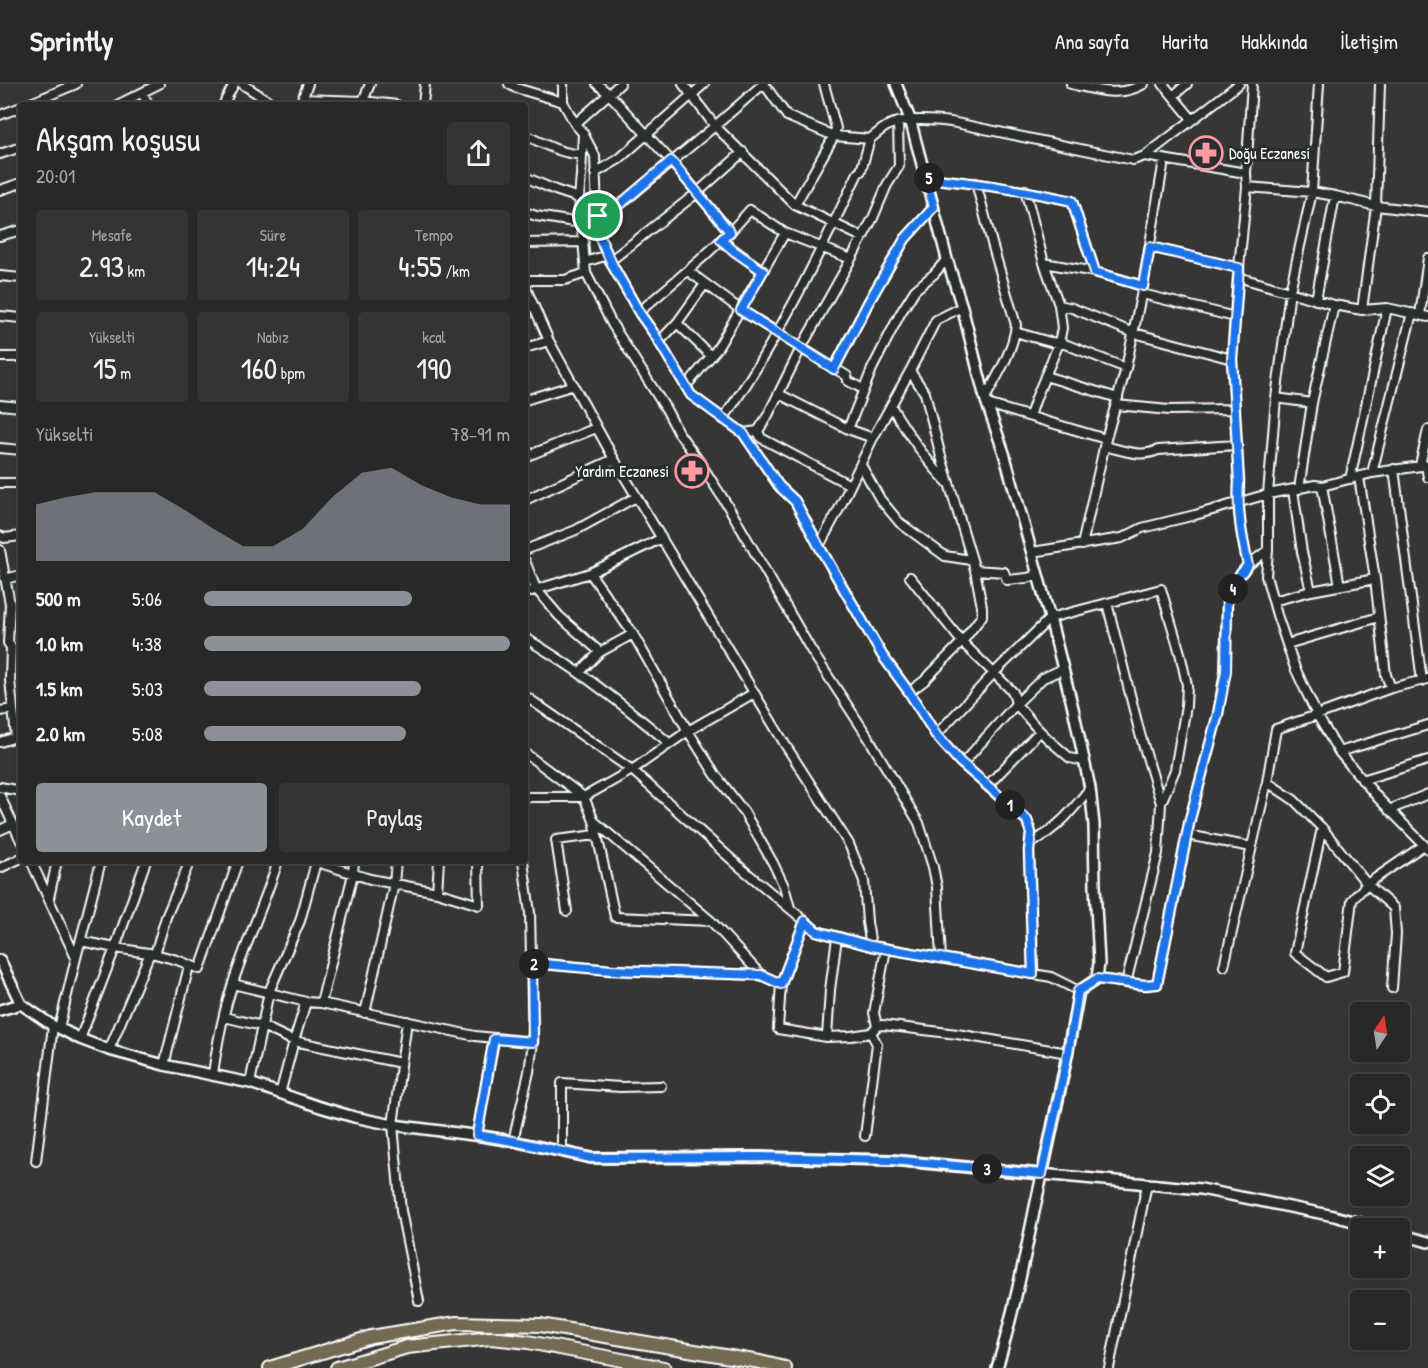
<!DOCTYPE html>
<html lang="tr">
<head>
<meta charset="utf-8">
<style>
	:root { --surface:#292828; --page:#353434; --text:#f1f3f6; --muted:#a5a6a8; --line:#454445; --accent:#8c9099 }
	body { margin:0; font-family:"Patrick Hand",sans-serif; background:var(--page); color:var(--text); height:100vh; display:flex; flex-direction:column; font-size:22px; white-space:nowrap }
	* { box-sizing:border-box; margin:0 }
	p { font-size:20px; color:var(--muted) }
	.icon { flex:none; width:33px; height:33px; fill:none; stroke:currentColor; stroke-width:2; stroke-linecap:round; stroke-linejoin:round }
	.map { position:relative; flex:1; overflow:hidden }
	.side { position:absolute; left:18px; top:18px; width:510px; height:762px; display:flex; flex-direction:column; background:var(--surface); border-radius:6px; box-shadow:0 3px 15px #0003,0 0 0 2px var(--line) }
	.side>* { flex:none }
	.needle { width:39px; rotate:12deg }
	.controls { position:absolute; left:1350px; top:918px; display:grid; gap:12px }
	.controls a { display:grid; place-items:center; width:60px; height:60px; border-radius:6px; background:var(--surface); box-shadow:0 3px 15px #0003,0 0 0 2px var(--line); font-size:30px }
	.pin { position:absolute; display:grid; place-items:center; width:51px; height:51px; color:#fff; margin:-26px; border:3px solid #fff; border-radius:50%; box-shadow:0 2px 6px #0007 }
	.km { position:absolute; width:30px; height:30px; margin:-15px; border-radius:50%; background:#222; color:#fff; font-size:16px; line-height:30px; text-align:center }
	.round { display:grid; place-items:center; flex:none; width:63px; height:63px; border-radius:6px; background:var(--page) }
	.overview { display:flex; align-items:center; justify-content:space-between; height:102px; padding:0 18px }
	h1 { font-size:33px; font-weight:600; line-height:45px }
	.stats { display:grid; grid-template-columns:repeat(3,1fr); gap:9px; height:102px; padding:6px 18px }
	.stats div { display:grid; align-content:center; border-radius:6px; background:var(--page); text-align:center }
	.stats b { font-size:30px; font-weight:600 }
	.stats small { font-size:16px; font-weight:400 }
	.stats p { font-size:16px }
	.chart { height:168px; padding:12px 18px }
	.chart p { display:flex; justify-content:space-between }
	.chart svg { width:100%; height:108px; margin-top:6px; fill:var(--accent); opacity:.7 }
	.button { display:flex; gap:12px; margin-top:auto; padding:12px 18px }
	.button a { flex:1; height:69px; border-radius:6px; background:var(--accent); color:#fff; font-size:24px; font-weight:600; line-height:69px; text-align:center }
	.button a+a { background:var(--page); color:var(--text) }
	ul { padding:0 18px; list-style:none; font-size:20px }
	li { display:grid; grid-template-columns:96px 72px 1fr; align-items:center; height:45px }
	li i { height:15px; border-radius:8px; background:var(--accent) }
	header { display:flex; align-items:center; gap:36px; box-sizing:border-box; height:84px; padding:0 30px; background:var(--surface); border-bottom:2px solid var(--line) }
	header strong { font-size:28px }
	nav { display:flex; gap:33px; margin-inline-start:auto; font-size:21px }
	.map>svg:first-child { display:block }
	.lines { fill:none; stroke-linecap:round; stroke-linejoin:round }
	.minor-casing { stroke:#fff; stroke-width:12 }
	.tertiary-casing { stroke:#fff; stroke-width:14 }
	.primary-casing { stroke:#fff; stroke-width:16 }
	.minor { stroke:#2a2d2e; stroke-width:8 }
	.tertiary { stroke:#2a2d2e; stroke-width:9 }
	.primary { stroke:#736b52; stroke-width:12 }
	.route-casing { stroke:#fff; stroke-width:12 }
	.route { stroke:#1a73e8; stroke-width:8 }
	.labels { text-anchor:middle; stroke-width:6; stroke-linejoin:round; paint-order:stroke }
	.poi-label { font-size:16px; fill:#fff; stroke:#2a2d2e; text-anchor:start }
</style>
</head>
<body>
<header>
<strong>Sprintly</strong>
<nav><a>Ana sayfa</a><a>Harita</a><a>Hakkında</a><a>İletişim</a></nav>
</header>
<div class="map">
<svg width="1428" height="1284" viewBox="0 0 1428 1284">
	<rect width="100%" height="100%" fill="#373635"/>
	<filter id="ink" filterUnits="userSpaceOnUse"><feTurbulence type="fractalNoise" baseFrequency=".0167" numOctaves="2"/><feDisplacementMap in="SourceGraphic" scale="12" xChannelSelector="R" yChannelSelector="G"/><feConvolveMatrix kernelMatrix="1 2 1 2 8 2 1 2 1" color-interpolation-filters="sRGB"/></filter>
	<g filter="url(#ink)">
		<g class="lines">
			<defs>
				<path id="minor" d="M 242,0 L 275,21
					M 509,0 L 516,4 L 563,18
					M 563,0 L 563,18 L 575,40 L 583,49 L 581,91 L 579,114 L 586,189 L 612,240 L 666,325 L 678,348 L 699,377 L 731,427 L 811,566 L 868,653 L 919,739 L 933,783 L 937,803 L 941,874
					M 597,0 L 609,10 L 671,77 L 730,148
					M 683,0 L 715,42 L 795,121 L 862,153
					M 764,0 L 787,32 L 834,52 L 870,55 C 876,50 883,44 889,41 C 905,34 934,36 951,38 L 1133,76 L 1145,72 L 1246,89
					M 1071,0 C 1097,6 1119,14 1144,0
					M 1163,0 L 1192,35
					M 1319,0 L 1312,108 L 1290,207 L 1276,314 L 1268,410 L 1268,466 L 1266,492 L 1277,531 L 1295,584 L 1317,631 L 1339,668 L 1378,714 L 1428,765
					M 142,9 L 149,21
					M 1173,12 L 1187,0
					M 302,15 L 363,17 L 397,21
					M 363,17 L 370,0
					M 26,21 L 76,0
					M 117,21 L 159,0
					M 223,21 L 234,0
					M 300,21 L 308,0
					M 423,21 L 425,0
					M 0,31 L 21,23
					M 575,40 L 620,0
					M 583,49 L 595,72 L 597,127 L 600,154 L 603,162 L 614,184 L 640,230 L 655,251 L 691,311 L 743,349 L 779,402 L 795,417 L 819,462 L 882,571 L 909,608 L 936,651 L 960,678 L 1027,737 L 1031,749 L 1029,767 L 1033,890
					M 525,51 C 543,59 562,71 582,70
					M 0,70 L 21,63
					M 1145,72 L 1239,0
					M 595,89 L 619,75 L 704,0
					M 525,93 L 555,106 L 579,114
					M 926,94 C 976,99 1024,106 1072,117 L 1095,188
					M 976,99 L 993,163 L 1016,241 C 1013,267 998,291 985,314
					M 1247,103 L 1312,108 L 1335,112 L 1376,122 L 1428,128
					M 0,106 L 21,99
					M 1025,106 L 1044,179 L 1059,221 L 1062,244 L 1059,259 L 1036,314 L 1030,332
					M 795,121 L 834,52 L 836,44 L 824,0
					M 525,128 L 536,132 L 581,139
					M 598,132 L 616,124 L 715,42 L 763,0
					M 0,152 L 21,146
					M 721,156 L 763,187
					M 525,159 L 584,158
					M 1150,163 L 1239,184
					M 610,177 L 697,109 L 743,68
					M 585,178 L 608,171
					M 1044,179 L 1095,188 L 1143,202
					M 688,187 L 741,226 L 847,292 L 848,297 L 863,305
					M 0,192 L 21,194
					M 1238,193 L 1334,221 L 1362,226 L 1387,224 L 1428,233
					M 525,196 L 565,196 L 586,189
					M 525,202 L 549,257 L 614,375 L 786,662 L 849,760 L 864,797 L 867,838 L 871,862
					M 1142,210 L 1235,233
					M 1316,216 L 1335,112
					M 1059,221 L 1072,224 L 1134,249 L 1232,275
					M 525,225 L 534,222
					M 1362,226 L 1376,122 L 1380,0
					M 639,228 L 701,175 L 730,148 L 750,126 L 785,149 L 851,175
					M 1420,231 L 1428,174
					M 0,232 L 21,234
					M 677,239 L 711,272
					M 1015,248 L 1050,258 L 1062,259 L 1126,284
					M 659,258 L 677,239 L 705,200
					M 525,264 L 549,257
					M 0,273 L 21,273
					M 834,285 L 868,219 L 905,155 L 934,123
					M 1045,292 L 1118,314
					M 687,301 L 717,265 L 785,149
					M 779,310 L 848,345 L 873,354
					M 1276,314 L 1312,319
					M 525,316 L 574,301
					M 987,320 L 1106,355
					M 0,321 L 21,323
					M 1116,321 L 1169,326 L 1234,325
					M 891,322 C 908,350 926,377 949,400
					M 723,335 C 776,260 818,172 858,89 L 861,87 L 870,55
					M 848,345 L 872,285 L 900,230 L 915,206 L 934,190 L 947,175
					M 758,347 L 761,354 L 850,401
					M 743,349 L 758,347 L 767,333 L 801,264 L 851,175 L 873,134 L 887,101 L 899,82 L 898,38
					M 1104,362 C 1122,366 1141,374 1158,366 L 1236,361
					M 0,364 L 21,366
					M 525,373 L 596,344
					M 861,381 L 880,415 L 900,439 L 945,472 L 971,476
					M 1420,381 L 1428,346
					M 1426,381 L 1428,393
					M 1394,385 L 1422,597
					M 1372,389 L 1412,229
					M 1359,393 L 1375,495 L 1386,591 L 1391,604
					M 1350,395 L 1387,224
					M 0,399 L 21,399
					M 1322,402 L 1340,502
					M 1299,405 L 1312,319 L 1334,221
					M 1293,406 L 1302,468 L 1311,507
					M 525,416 L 614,375
					M 0,452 L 4,454 L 21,452
					M 1082,461 L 1106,355 L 1126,284 L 1143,202 L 1164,76
					M 819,462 L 839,425 L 873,354 L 910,287 L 936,236 L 962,223
					M 0,466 L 10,520 L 8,559 L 11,563 L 10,596 L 16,653
					M 525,466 L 576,446 L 636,413
					M 1032,468 L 1122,454 L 1142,444 L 1195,431 L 1268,410 L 1315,401 L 1322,402 L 1372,389 L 1428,381
					M 525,477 L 536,505 L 559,532 L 600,568 L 579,589
					M 1248,481 C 1242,454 1237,428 1239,399 L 1232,275 L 1238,193 L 1247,103 L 1246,89 L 1252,0
					M 975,486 L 1004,488 L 1007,496 L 1027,494 L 1038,491
					M 590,489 L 633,550 L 688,647 L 715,690 L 744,728 L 773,779 L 784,802 L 790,824
					M 910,493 L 962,558 L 1013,608 L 1016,620 L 1035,642 L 1049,656 L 1070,674 L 1084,677
					M 5,495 L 21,491
					M 525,509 L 590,489 L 662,454
					M 1273,517 L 1311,507 L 1375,495
					M 1107,519 L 1140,650 L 1161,719
					M 525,554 C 577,584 624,621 669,659
					M 1287,560 L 1379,533
					M 600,568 L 633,550
					M 909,608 L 924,597 L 962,558 L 982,532 L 982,523 L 975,486 L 940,369 L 925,309 L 910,287
					M 525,612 L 632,686 L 740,783 L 817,847 L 871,862 L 1051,893 L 1079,907
					M 0,627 L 13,625
					M 936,651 L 994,589 L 1050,534 L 1161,505 L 1180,569 L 1187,601 L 1186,622 L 1175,686 L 1161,719 L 1158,769 L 1126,899
					M 0,658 L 16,653 L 19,654
					M 1339,668 L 1428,641
					M 525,669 L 584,713 L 594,737 L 615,833 L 711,837
					M 962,680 L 1016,620 L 1043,594 L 1063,585
					M 1362,696 L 1428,676
					M 1267,698 L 1294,716 L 1322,744 L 1367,800 L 1394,824 L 1396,850 L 1392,904
					M 987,702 L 1040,647
					M 0,703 L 21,707
					M 0,712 L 21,757
					M 525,713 L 584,713 L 632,686 L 688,647 L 754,609
					M 1389,726 L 1428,710
					M 594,737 L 711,837 L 761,891 L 781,900
					M 1322,744 L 1295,869 L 1326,893 L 1343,888 L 1352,816 L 1367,800 L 1424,761
					M 0,746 L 13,740
					M 1187,751 L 1252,763
					M 1030,760 C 1059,743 1069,730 1090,704
					M 31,777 L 76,874
					M 314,777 L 370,795 L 437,808 L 479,821 L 478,777
					M 0,784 L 21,774
					M 437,808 L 439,777
					M 49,814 L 57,777
					M 567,827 L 556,756 L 596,751
					M 805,837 L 781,900 L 778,945 L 827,953 L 851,952 L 871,949 L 877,942 L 883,941 L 957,950 L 1068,969
					M 81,857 L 115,864 L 155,870 L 177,876 L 200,885 L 238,777
					M 155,870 L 166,833 L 190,777
					M 532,879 L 611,886 L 761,891
					M 1224,882 L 1267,698 L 1276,645 L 1317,631 L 1391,604 L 1428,595
					M 1097,895 L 1145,901 L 1157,900 L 1190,735 L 1218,630 L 1225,587 L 1227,518 L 1239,492 L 1248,481 L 1268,466
					M 233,900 L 306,918 L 321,919 L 475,952 L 533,958
					M 321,919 L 353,790 L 354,777
					M 365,929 L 394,800 L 396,777
					M 224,933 L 262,942 L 294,957 L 401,979
					M 407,937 L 393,1041 L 401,1127 L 419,1217
					M 877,942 L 874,929 L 886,865
					M 59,944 L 76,874 L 101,777
					M 827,953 L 830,906 L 837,853
					M 80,955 L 115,864 L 146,777
					M 109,966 L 150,869
					M 164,981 L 189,882
					M 213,990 C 217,960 223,929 233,899 C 246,858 265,818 278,777
					M 250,999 L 269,908 L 300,837 L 316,778
					M 280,1010 L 294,957 L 306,918
					M 477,1051 L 494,955
					M 865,1052 L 877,960 L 871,949
					M 513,1057 L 529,988 L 533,958 L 530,829 L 523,777
					M 562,1068 L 562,999 L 620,1003 L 661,1002
					M 36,1077 L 53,942
					M 1109,1284 L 1147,1100"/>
				<path id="tertiary" d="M 896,0 L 910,35 L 947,175 L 962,223 L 985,314 L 1004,369 L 1050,534 L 1073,624 L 1090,704 L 1094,741 L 1095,802 L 1099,879 L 1097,895 L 1079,907 C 1066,980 1051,1051 1035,1123 C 1024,1177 1013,1231 997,1284
					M 0,876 L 21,920 L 53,942 L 59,944 L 80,955 L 109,966 L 164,981 L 250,999 L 320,1023 L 354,1033 L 393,1041 L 481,1052 L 513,1057 L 591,1074 L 756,1073 L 892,1076 L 1201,1105 L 1334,1132 L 1379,1144
					M 0,926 L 21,920
					M 1400,1150 L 1428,1158"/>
				<path id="primary" d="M 270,1284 L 371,1253 L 456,1239 L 540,1241 L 760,1278 L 785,1284
					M 337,1284 L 407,1263 L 491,1254 L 528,1258 L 664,1284"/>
			</defs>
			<use href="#minor" class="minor-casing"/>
			<use href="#tertiary" class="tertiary-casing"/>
			<use href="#primary" class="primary-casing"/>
			<use href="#minor" class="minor"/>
			<use href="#tertiary" class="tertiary"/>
			<use href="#primary" class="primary"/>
		</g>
	</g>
	<g class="lines" filter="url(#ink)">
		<defs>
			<path id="route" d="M 671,77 L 730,148 L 721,156 L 734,167 L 763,187 L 741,226 L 834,285 L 868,219 L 905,155 L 934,123 L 926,94 C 976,99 1024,106 1072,117 L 1095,188 L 1143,202 L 1150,163 L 1239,184 L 1232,275 L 1239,399 C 1237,428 1242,454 1248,481 L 1239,492 L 1227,518 L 1226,587 L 1218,630 L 1190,735 L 1157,900 L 1145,901 L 1097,895 L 1078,907 L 1068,969 L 1042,1090 L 892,1076 L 756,1073 L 591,1074 L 513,1057 L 477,1051 L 494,955 L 533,958 L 532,879 L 611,886 L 761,891 L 781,900 L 805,837 L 816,847 L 871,862 L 1033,890 L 1029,767 L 1031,749 L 1027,736 L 960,678 L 936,651 L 909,608 L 882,571 L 819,462 L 795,417 L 779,402 L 743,349 L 691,311 L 655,251 L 640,230 L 614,184 L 600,154 L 598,132 L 616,124 Z"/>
		</defs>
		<use href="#route" class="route-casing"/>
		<use href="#route" class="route"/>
	</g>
	<defs>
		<symbol id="pharmacy-ring" viewBox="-11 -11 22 22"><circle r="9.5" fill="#2a2d2e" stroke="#ff9aa2" stroke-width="1.5"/><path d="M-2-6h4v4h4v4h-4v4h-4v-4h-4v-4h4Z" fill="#ff9aa2"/></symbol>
	</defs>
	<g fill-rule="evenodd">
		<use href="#pharmacy-ring" x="1187" y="50" width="38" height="38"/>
		<use href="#pharmacy-ring" x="673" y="368" width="38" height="38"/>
	</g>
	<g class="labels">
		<g class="poi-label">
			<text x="1229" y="75">Doğu Eczanesi</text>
			<text x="669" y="393" text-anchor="end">Yardım Eczanesi</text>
		</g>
	</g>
</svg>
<div class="controls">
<a><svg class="needle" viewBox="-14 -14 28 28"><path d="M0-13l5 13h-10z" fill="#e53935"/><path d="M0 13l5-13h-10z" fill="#a5a6a8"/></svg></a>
<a><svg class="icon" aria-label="locate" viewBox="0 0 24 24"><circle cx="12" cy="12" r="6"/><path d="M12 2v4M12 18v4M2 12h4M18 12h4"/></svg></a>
<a><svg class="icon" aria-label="layers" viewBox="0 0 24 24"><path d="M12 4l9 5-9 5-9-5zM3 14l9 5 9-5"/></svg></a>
<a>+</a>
<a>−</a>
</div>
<div class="pin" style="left:598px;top:132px;background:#1e9e55"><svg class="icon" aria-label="arrive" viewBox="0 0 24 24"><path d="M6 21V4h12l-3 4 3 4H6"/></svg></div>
<b class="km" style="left:1010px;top:721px">1</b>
<b class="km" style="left:534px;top:880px">2</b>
<b class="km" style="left:987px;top:1085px">3</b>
<b class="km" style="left:1233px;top:505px">4</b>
<b class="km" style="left:929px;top:94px">5</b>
<section class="side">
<div class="overview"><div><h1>Akşam koşusu</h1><p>20:01</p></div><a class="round"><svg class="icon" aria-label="share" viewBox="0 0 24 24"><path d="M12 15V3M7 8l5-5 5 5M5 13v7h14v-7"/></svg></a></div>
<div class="stats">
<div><p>Mesafe</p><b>2.93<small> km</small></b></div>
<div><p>Süre</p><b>14:24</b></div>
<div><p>Tempo</p><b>4:55<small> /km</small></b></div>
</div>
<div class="stats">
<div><p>Yükselti</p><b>15<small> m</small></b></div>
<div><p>Nabız</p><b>160<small> bpm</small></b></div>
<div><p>kcal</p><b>190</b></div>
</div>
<div class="chart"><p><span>Yükselti</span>78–91 m</p>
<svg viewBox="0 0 160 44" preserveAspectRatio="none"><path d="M0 44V21L10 18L20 16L30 16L40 16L50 23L60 31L70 38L80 38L90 31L100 18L110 8L120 6L130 13L140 18L150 21L160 21V44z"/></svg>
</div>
<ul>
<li><b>500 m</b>5:06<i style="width:68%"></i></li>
<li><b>1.0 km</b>4:38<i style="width:100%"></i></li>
<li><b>1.5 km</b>5:03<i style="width:71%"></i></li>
<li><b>2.0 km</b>5:08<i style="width:66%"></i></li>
</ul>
<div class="button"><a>Kaydet</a><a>Paylaş</a></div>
</section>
</div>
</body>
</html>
